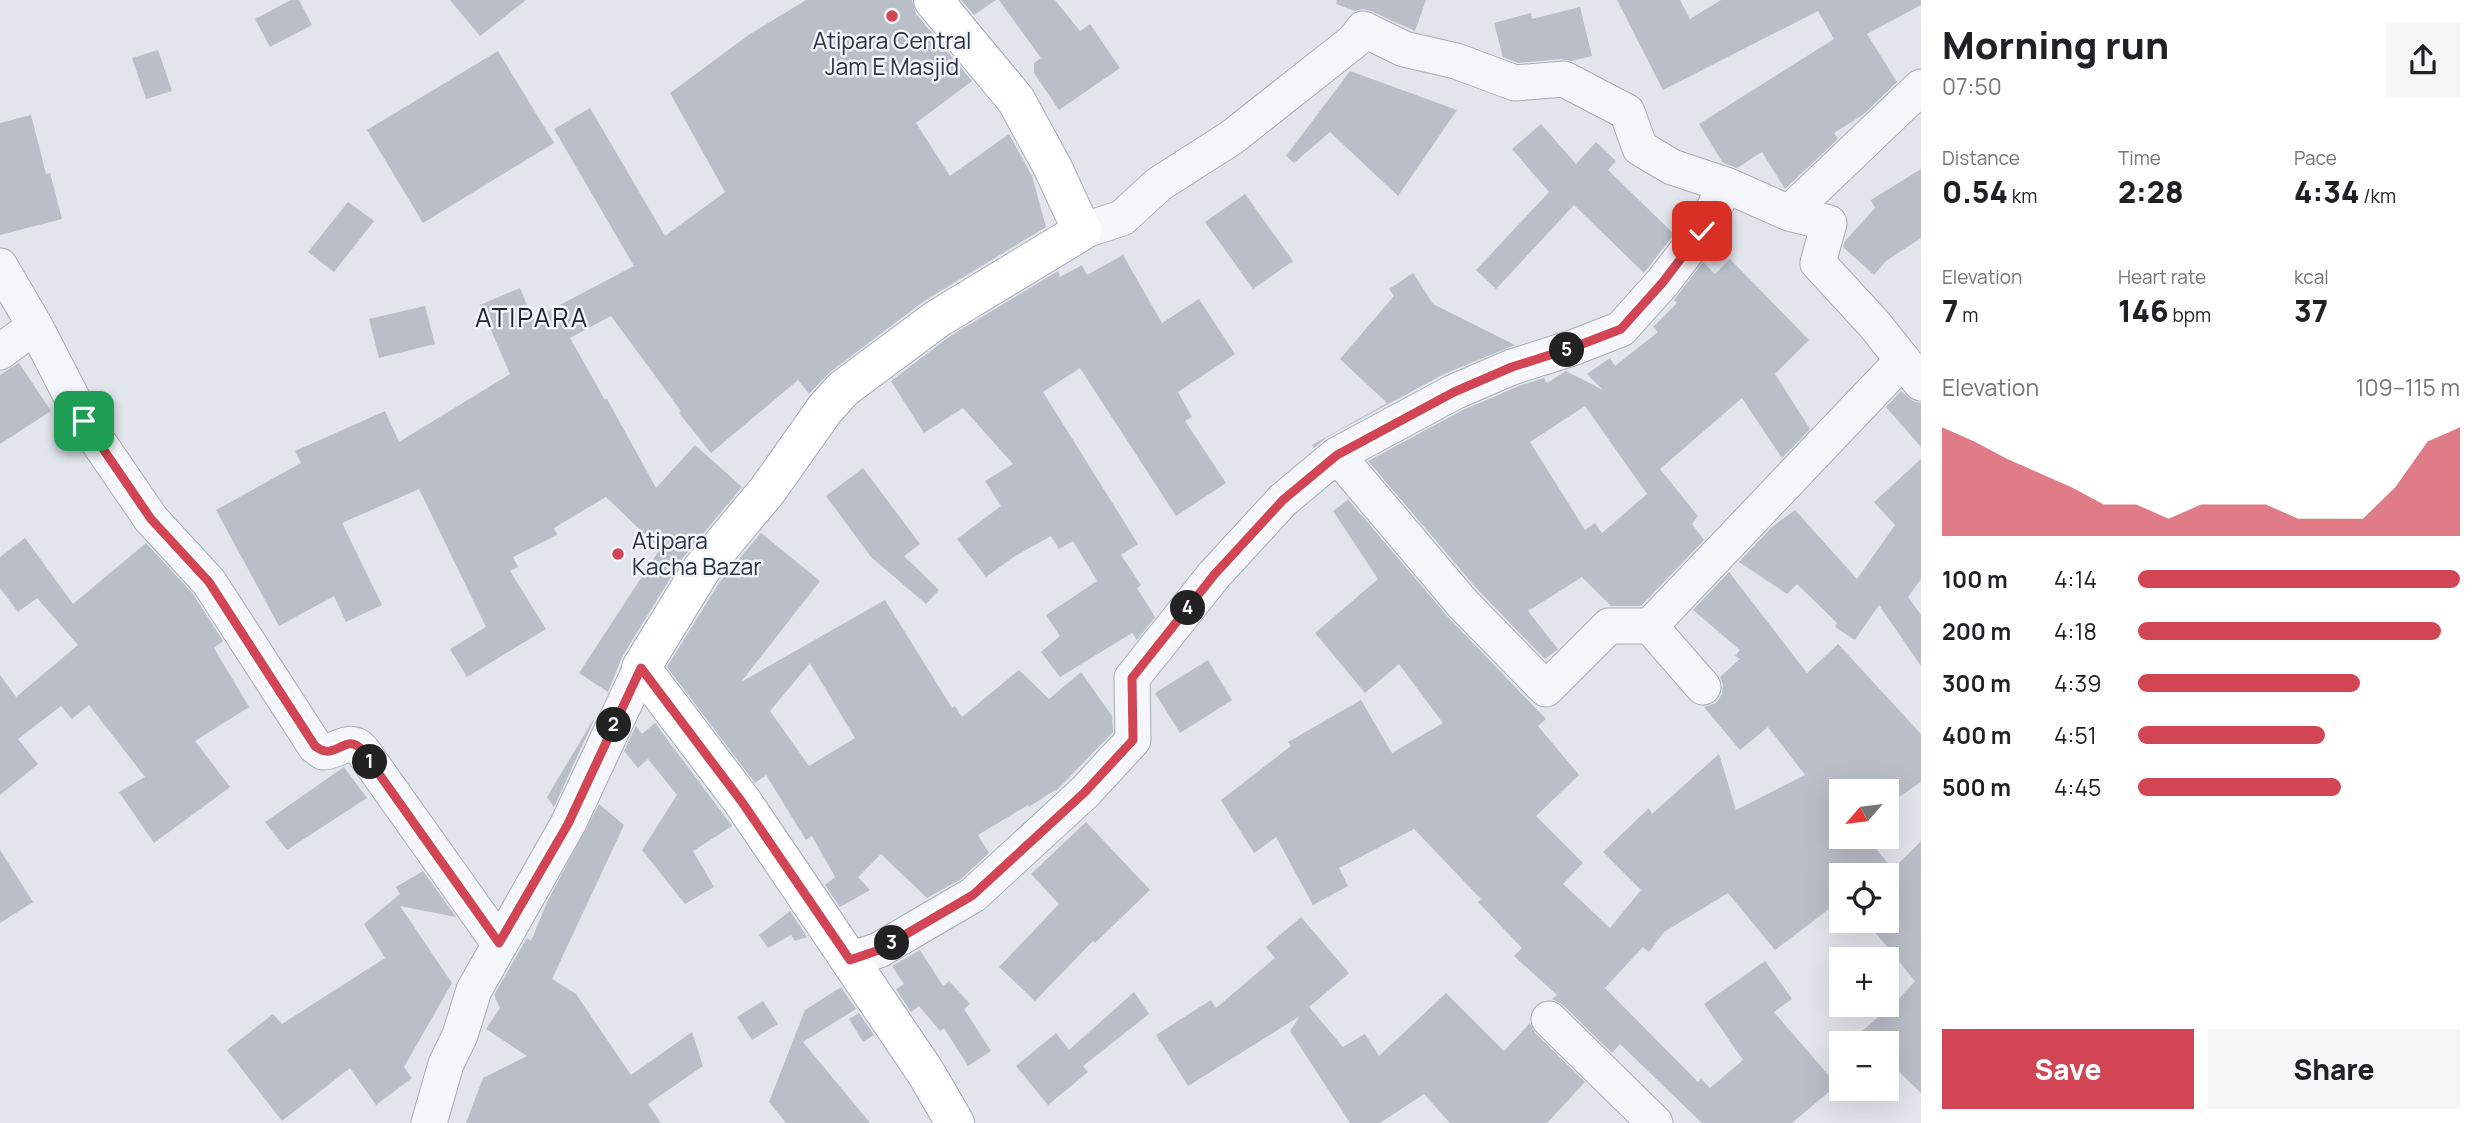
<!DOCTYPE html>
<html lang="en">
<head>
<meta charset="utf-8">
<style>
	:root { --surface:#fff; --page:#f6f6f6; --text:#202124; --muted:#757577; --accent:#d24555 }
	body { margin:0; font-family:Manrope,sans-serif; background:var(--page); color:var(--text); height:100vh; display:flex; flex-direction:column; font-size:26px; white-space:nowrap }
	* { box-sizing:border-box; margin:0 }
	p { font-size:23px; color:var(--muted) }
	.icon { flex:none; width:38px; height:38px; fill:none; stroke:currentColor; stroke-width:2; stroke-linecap:round; stroke-linejoin:round }
	.map { position:relative; flex:1; overflow:hidden }
	.side { display:flex; flex-direction:column; background:var(--surface); width:560px }
	.side>* { flex:none }
	.needle { width:46px; rotate:242deg }
	.buttons { position:absolute; left:1829px; top:779px; display:grid; gap:14px }
	.buttons a { display:grid; place-items:center; width:70px; height:70px; border-radius:0px; background:var(--surface); box-shadow:0 7px 28px #0002; font-size:35px }
	.pin { position:absolute; display:grid; place-items:center; width:60px; height:60px; color:#fff; margin:-30px; border-radius:14px; box-shadow:0 4px 10px #0006 }
	.km { position:absolute; width:35px; height:35px; margin:-18px; border-radius:50%; background:#222; color:#fff; font-size:19px; line-height:35px; text-align:center }
	.round { display:grid; place-items:center; flex:none; width:74px; height:74px; border-radius:0px; background:var(--page) }
	.head { display:flex; align-items:center; justify-content:space-between; height:119px; padding:0 21px }
	h1 { font-size:38px; font-weight:800; line-height:52px }
	.stats { display:grid; grid-template-columns:repeat(3,1fr); gap:10px; height:119px; padding:7px 21px }
	.stats div { display:grid; align-content:center }
	.stats b { font-size:30px; font-weight:800 }
	.stats small { font-size:19px; font-weight:400 }
	.stats p { font-size:19px }
	.chart { height:196px; padding:14px 21px }
	.chart p { display:flex; justify-content:space-between }
	.chart svg { width:100%; height:126px; margin-top:7px; fill:var(--accent); opacity:.7 }
	.action { display:flex; gap:14px; margin-top:auto; padding:14px 21px }
	.action a { flex:1; height:80px; border-radius:0px; background:var(--accent); color:#fff; font-size:28px; font-weight:800; line-height:80px; text-align:center }
	.action a+a { background:var(--page); color:var(--text) }
	ul { padding:0 21px; list-style:none; font-size:23px }
	li { display:grid; grid-template-columns:112px 84px 1fr; align-items:center; height:52px }
	li i { height:18px; border-radius:9px; background:var(--accent) }
	main { display:flex; flex:1; min-height:0 }
	.map>svg:first-child { display:block }
	.building { fill:#b9bec8; fill-rule:evenodd }
	.lines { fill:none; stroke-linecap:round; stroke-linejoin:round }
	.minor-casing { stroke:#a7acb5; stroke-width:37 }
	.major-casing { stroke:#a1a9b7; stroke-width:40 }
	.minor { stroke:#f5f6f9; stroke-width:35 }
	.major { stroke:#fff; stroke-width:38 }
	.route-casing { stroke:#fff; stroke-width:14 }
	.route { stroke:#d24555; stroke-width:9 }
	.poi-dot { fill:#d24555; stroke:#f2f4f8; stroke-width:2.5 }
	.labels { text-anchor:middle; stroke-width:5; stroke-linejoin:round; paint-order:stroke }
	.poi-label { font-size:23px; fill:#293243; stroke:#f2f4f8 }
	.quarter-label { font-size:26px; letter-spacing:2px; fill:#1c2334; stroke:#f2f4f8 }
</style>
</head>
<body>
<main>
<div class="map">
<svg width="1921" height="1123" viewBox="0 0 1921 1123">
	<rect width="100%" height="100%" fill="#e2e5eb"/>
	<path class="building" d="M 291,0 L 299,0 L 312,25 L 270,47 L 255,19 Z
		M 450,0 L 526,0 L 480,36 Z
		M 806,0 L 912,0 L 916,14 L 972,81 L 916,123 L 950,176 L 1009,134 L 1032,176 L 1046,227 L 924,301 L 830,372 L 809,394 L 798,380 L 711,453 L 679,413 L 681,411 L 611,316 L 570,338 L 605,400 L 607,399 L 656,488 L 695,445 L 742,487 L 682,559 L 622,657 L 608,692 L 579,673 L 660,549 L 606,497 L 554,528 L 557,535 L 513,557 L 518,567 L 510,571 L 546,629 L 467,677 L 450,649 L 486,627 L 419,489 L 342,523 L 382,605 L 346,622 L 334,596 L 279,626 L 216,510 L 301,463 L 295,451 L 385,411 L 399,442 L 510,374 L 480,305 L 520,288 L 533,319 L 634,266 L 554,129 L 590,108 L 665,236 L 725,192 L 670,93 L 750,34 Z
		M 961,0 L 996,0 L 974,15 Z
		M 999,0 L 1055,0 L 1080,31 L 1090,24 L 1120,68 L 1059,110 L 1034,73 L 1034,63 L 1041,58 Z
		M 1337,0 L 1426,0 L 1415,31 L 1371,11 L 1363,9 L 1355,11 L 1336,4 Z
		M 1617,0 L 1680,0 L 1690,19 L 1721,0 L 1921,0 L 1921,5 L 1867,34 L 1897,82 L 1864,114 L 1834,133 L 1838,139 L 1785,189 L 1762,152 L 1737,168 L 1723,163 L 1699,124 L 1834,39 L 1818,11 L 1663,90 Z
		M 1580,7 L 1592,56 L 1571,61 L 1562,59 L 1518,63 L 1503,57 L 1494,23 L 1531,13 L 1532,19 Z
		M 158,50 L 172,91 L 146,99 L 132,58 Z
		M 498,51 L 554,143 L 423,223 L 367,130 Z
		M 1350,71 L 1457,110 L 1398,196 L 1330,132 L 1294,163 L 1286,156 Z
		M 31,115 L 46,174 L 50,173 L 62,219 L 0,235 L 0,123 Z
		M 1541,124 L 1576,164 L 1596,142 L 1616,161 L 1608,170 L 1674,234 L 1644,273 L 1574,205 L 1496,289 L 1476,270 L 1549,192 L 1512,149 Z
		M 1921,169 L 1921,238 L 1886,261 L 1874,275 L 1843,247 L 1845,241 L 1875,208 L 1871,200 Z
		M 1245,194 L 1293,261 L 1253,289 L 1205,222 Z
		M 348,202 L 374,221 L 334,272 L 308,252 Z
		M 1123,255 L 1162,323 L 1199,299 L 1235,354 L 1178,392 L 1192,417 L 1185,421 L 1226,483 L 1176,516 L 1080,368 L 1043,392 L 1138,544 L 1121,555 L 1141,585 L 1137,588 L 1155,617 L 1137,640 L 1132,633 L 1060,677 L 1041,652 L 1060,636 L 1046,615 L 1097,581 L 1073,541 L 1059,549 L 1051,536 L 1015,556 L 986,577 L 957,539 L 1001,506 L 985,481 L 1013,464 L 963,408 L 924,433 L 891,381 L 949,337 L 1058,271 L 1060,277 L 1082,265 L 1087,275 Z
		M 1730,259 L 1809,340 L 1775,374 L 1810,429 L 1782,458 L 1742,398 L 1660,469 L 1698,516 L 1692,524 L 1704,540 L 1641,606 L 1611,606 L 1582,577 L 1528,611 L 1558,649 L 1545,659 L 1478,590 L 1368,461 L 1463,410 L 1519,386 L 1544,378 L 1547,383 L 1566,371 L 1603,390 L 1587,374 L 1610,358 L 1615,366 L 1658,332 L 1653,327 L 1677,303 L 1674,300 L 1703,262 L 1715,274 ZM 1585,406 L 1647,494 L 1602,533 L 1595,523 L 1585,530 L 1530,442 Z
		M 1413,273 L 1433,304 L 1515,345 L 1444,374 L 1327,437 L 1314,448 L 1312,445 L 1387,403 L 1340,359 L 1394,296 L 1389,289 Z
		M 425,306 L 435,344 L 379,358 L 369,319 Z
		M 19,363 L 51,411 L 0,444 L 0,375 Z
		M 1901,391 L 1913,401 L 1921,403 L 1921,447 L 1886,407 Z
		M 1921,459 L 1921,579 L 1908,597 L 1921,615 L 1921,666 L 1879,605 L 1855,640 L 1835,627 L 1837,623 L 1797,584 L 1787,594 L 1739,562 L 1772,527 L 1795,510 L 1857,579 L 1895,525 L 1874,502 Z
		M 863,468 L 920,544 L 904,556 L 939,590 L 926,604 L 871,557 L 826,496 Z
		M 1346,497 L 1448,617 L 1546,719 L 1538,726 L 1579,775 L 1536,816 L 1583,863 L 1563,884 L 1610,928 L 1641,890 L 1603,852 L 1649,808 L 1652,814 L 1719,754 L 1736,810 L 1805,775 L 1768,727 L 1740,750 L 1704,707 L 1716,703 L 1722,694 L 1723,684 L 1720,677 L 1740,659 L 1735,656 L 1740,650 L 1693,610 L 1729,572 L 1807,673 L 1838,644 L 1921,734 L 1921,782 L 1886,806 L 1886,791 L 1841,791 L 1841,836 L 1865,836 L 1893,869 L 1921,841 L 1921,1093 L 1886,1059 L 1886,1043 L 1848,1043 L 1896,1002 L 1915,981 L 1865,920 L 1886,920 L 1886,875 L 1841,875 L 1841,900 L 1775,950 L 1728,893 L 1664,932 L 1649,952 L 1643,947 L 1605,988 L 1698,1082 L 1701,1079 L 1710,1088 L 1743,1060 L 1704,1004 L 1765,961 L 1792,999 L 1774,1012 L 1837,1085 L 1792,1123 L 1702,1123 L 1620,1044 L 1612,1053 L 1563,1005 L 1552,999 L 1557,995 L 1514,956 L 1522,948 L 1478,902 L 1481,899 L 1414,829 L 1339,868 L 1348,886 L 1313,905 L 1276,837 L 1254,853 L 1221,800 L 1291,746 L 1288,742 L 1361,700 L 1392,753 L 1443,723 L 1399,664 L 1365,693 L 1315,633 L 1378,579 L 1333,511 L 1348,500 Z
		M 761,533 L 820,581 L 741,682 L 885,600 L 952,708 L 955,706 L 962,717 L 1019,670 L 1049,699 L 1081,672 L 1112,716 L 1113,732 L 1056,791 L 1055,790 L 1029,807 L 1028,805 L 978,835 L 989,853 L 961,879 L 927,898 L 881,854 L 858,877 L 870,890 L 840,907 L 825,885 L 835,877 L 812,836 L 806,840 L 766,775 L 755,783 L 667,667 L 719,583 ZM 810,663 L 855,738 L 809,766 L 770,711 Z
		M 25,538 L 73,604 L 146,543 L 193,594 L 223,641 L 214,648 L 249,707 L 195,741 L 230,787 L 154,843 L 119,792 L 145,777 L 89,705 L 72,719 L 61,706 L 18,739 L 38,764 L 0,795 L 0,675 L 16,697 L 78,645 L 37,598 L 18,612 L 0,588 L 0,557 Z
		M 1208,660 L 1232,700 L 1180,733 L 1155,693 Z
		M 593,720 L 594,720 L 554,807 L 547,797 Z
		M 655,723 L 732,826 L 693,851 L 714,887 L 685,904 L 642,850 L 677,795 L 648,759 L 638,768 L 624,751 L 636,726 L 642,734 Z
		M 344,767 L 367,798 L 287,850 L 265,822 Z
		M 599,804 L 624,825 L 552,979 L 576,994 L 631,1075 L 692,1032 L 703,1066 L 648,1104 L 661,1123 L 466,1123 L 483,1078 L 527,1056 L 486,1029 L 500,1008 L 494,995 L 527,938 L 531,941 L 548,900 Z
		M 1086,822 L 1150,890 L 1095,943 L 1093,941 L 1035,1001 L 999,967 L 1059,904 L 1031,874 Z
		M 0,850 L 33,902 L 0,923 Z
		M 423,871 L 456,917 L 400,906 L 452,983 L 404,1067 L 412,1078 L 376,1105 L 350,1068 L 282,1121 L 227,1050 L 273,1014 L 282,1024 L 385,958 L 364,924 L 400,894 L 396,887 Z
		M 790,911 L 807,937 L 795,941 L 791,935 L 768,948 L 759,935 Z
		M 1301,917 L 1349,973 L 1309,1007 L 1343,1047 L 1365,1034 L 1379,1056 L 1446,993 L 1504,1051 L 1530,1023 L 1535,1033 L 1585,1082 L 1547,1123 L 1450,1123 L 1424,1094 L 1380,1123 L 1350,1123 L 1290,1031 L 1300,1016 L 1188,1086 L 1156,1035 L 1211,1000 L 1216,1008 L 1275,958 L 1266,947 Z
		M 920,950 L 943,986 L 949,981 L 970,1004 L 964,1009 L 991,1051 L 968,1066 L 944,1028 L 940,1031 L 919,1006 L 911,1012 L 896,989 L 904,984 L 892,966 Z
		M 841,987 L 856,1009 L 803,1042 L 870,1123 L 786,1123 L 769,1102 L 805,1010 Z
		M 1134,992 L 1149,1014 L 1083,1066 L 1088,1072 L 1048,1105 L 1016,1066 L 1056,1033 L 1069,1050 Z
		M 763,1001 L 778,1024 L 752,1040 L 737,1017 Z
		M 859,1013 L 874,1035 L 863,1042 L 849,1019 Z"/>
	<g class="lines">
		<defs>
			<path id="minor" d="M 1789,213 L 1829,223 L 1818,263 L 1875,325 L 1921,383
				M 1082,231 L 1122,218 L 1159,184 L 1231,138 L 1354,41 L 1363,29 L 1404,49 L 1456,61 L 1515,83 L 1564,79 L 1627,112 L 1640,148 L 1672,167 L 1726,185 L 1789,213 L 1921,87
				M 0,266 L 35,326 L 84,421 L 151,519 L 209,582 L 315,746 L 323,752 C 338,752 349,736 362,750 L 499,943
				M 0,352 L 35,326
				M 1650,626 L 1903,360
				M 1703,687 L 1650,626 L 1609,626 L 1546,689 L 1463,604 L 1337,455 L 1454,392 L 1512,367 L 1572,348 L 1621,329 L 1663,282 L 1702,231 L 1726,185
				M 850,960 L 879,950 L 973,895 L 1085,792 L 1133,740 L 1132,678 L 1214,575 L 1283,500 L 1337,455
				M 1549,1019 L 1655,1123
				M 429,1123 L 446,1064 L 460,1035 L 474,990 L 568,824 L 641,668"/>
			<path id="major" d="M 933,0 L 1016,100 L 1053,168 L 1082,231 L 937,319 L 843,389 L 825,409 L 767,491 L 701,570 L 641,668 L 742,801 L 926,1073 L 955,1123"/>
		</defs>
		<use href="#minor" class="minor-casing"/>
		<use href="#major" class="major-casing"/>
		<use href="#minor" class="minor"/>
		<use href="#major" class="major"/>
	</g>
	<g class="lines">
		<defs>
			<path id="route" d="M 84,421 L 151,519 L 209,582 L 315,746 C 336,763 345,731 362,750 L 499,943 L 568,824 L 641,668 L 742,802 L 850,960 L 879,950 L 973,895 L 1085,792 L 1133,740 L 1132,678 L 1214,575 L 1283,500 L 1337,455 L 1454,392 L 1512,367 L 1572,348 L 1621,329 L 1663,282 L 1702,231"/>
		</defs>
		<use href="#route" class="route-casing"/>
		<use href="#route" class="route"/>
	</g>
	<g class="poi-dot">
		<circle cx="892" cy="16" r="7"/>
		<circle cx="618" cy="554" r="7"/>
	</g>
	<g class="labels">
		<g class="poi-label">
			<text x="892" y="49">Atipara Central<tspan x="892" dy="26">Jam E Masjid</tspan></text>
			<text x="632" y="549" text-anchor="start">Atipara<tspan x="632" dy="26">Kacha Bazar</tspan></text>
		</g>
		<g class="quarter-label">
			<text x="532" y="327">ATIPARA</text>
		</g>
	</g>
</svg>
<div class="buttons">
<a><svg class="needle" viewBox="-14 -14 28 28"><path d="M0-13l5 13h-10z" fill="#e53935"/><path d="M0 13l5-13h-10z" fill="#757577"/></svg></a>
<a><svg class="icon" aria-label="locate" viewBox="0 0 24 24"><circle cx="12" cy="12" r="6"/><path d="M12 2v4M12 18v4M2 12h4M18 12h4"/></svg></a>
<a>+</a>
<a>−</a>
</div>
<div class="pin" style="left:84px;top:421px;background:#1e9e55"><svg class="icon" aria-label="arrive" viewBox="0 0 24 24"><path d="M6 21V4h12l-3 4 3 4H6"/></svg></div>
<div class="pin" style="left:1702px;top:231px;background:#d93025"><svg class="icon" aria-label="check" viewBox="0 0 24 24"><path d="M5 12l5 5 9-10"/></svg></div>
<b class="km" style="left:370px;top:762px">1</b>
<b class="km" style="left:614px;top:725px">2</b>
<b class="km" style="left:892px;top:943px">3</b>
<b class="km" style="left:1188px;top:608px">4</b>
<b class="km" style="left:1567px;top:350px">5</b>
</div>
<section class="side">
<div class="head"><div><h1>Morning run</h1><p>07:50</p></div><a class="round"><svg class="icon" aria-label="share" viewBox="0 0 24 24"><path d="M12 15V3M7 8l5-5 5 5M5 13v7h14v-7"/></svg></a></div>
<div class="stats">
<div><p>Distance</p><b>0.54<small> km</small></b></div>
<div><p>Time</p><b>2:28</b></div>
<div><p>Pace</p><b>4:34<small> /km</small></b></div>
</div>
<div class="stats">
<div><p>Elevation</p><b>7<small> m</small></b></div>
<div><p>Heart rate</p><b>146<small> bpm</small></b></div>
<div><p>kcal</p><b>37</b></div>
</div>
<div class="chart"><p><span>Elevation</span>109–115 m</p>
<svg viewBox="0 0 160 44" preserveAspectRatio="none"><path d="M0 44V6L10 11L20 17L30 22L40 27L50 33L60 33L70 38L80 33L90 33L100 33L110 38L120 38L130 38L140 27L150 11L160 6V44z"/></svg>
</div>
<ul>
<li><b>100 m</b>4:14<i style="width:100%"></i></li>
<li><b>200 m</b>4:18<i style="width:94%"></i></li>
<li><b>300 m</b>4:39<i style="width:69%"></i></li>
<li><b>400 m</b>4:51<i style="width:58%"></i></li>
<li><b>500 m</b>4:45<i style="width:63%"></i></li>
</ul>
<div class="action"><a>Save</a><a>Share</a></div>
</section>
</main>
</body>
</html>
